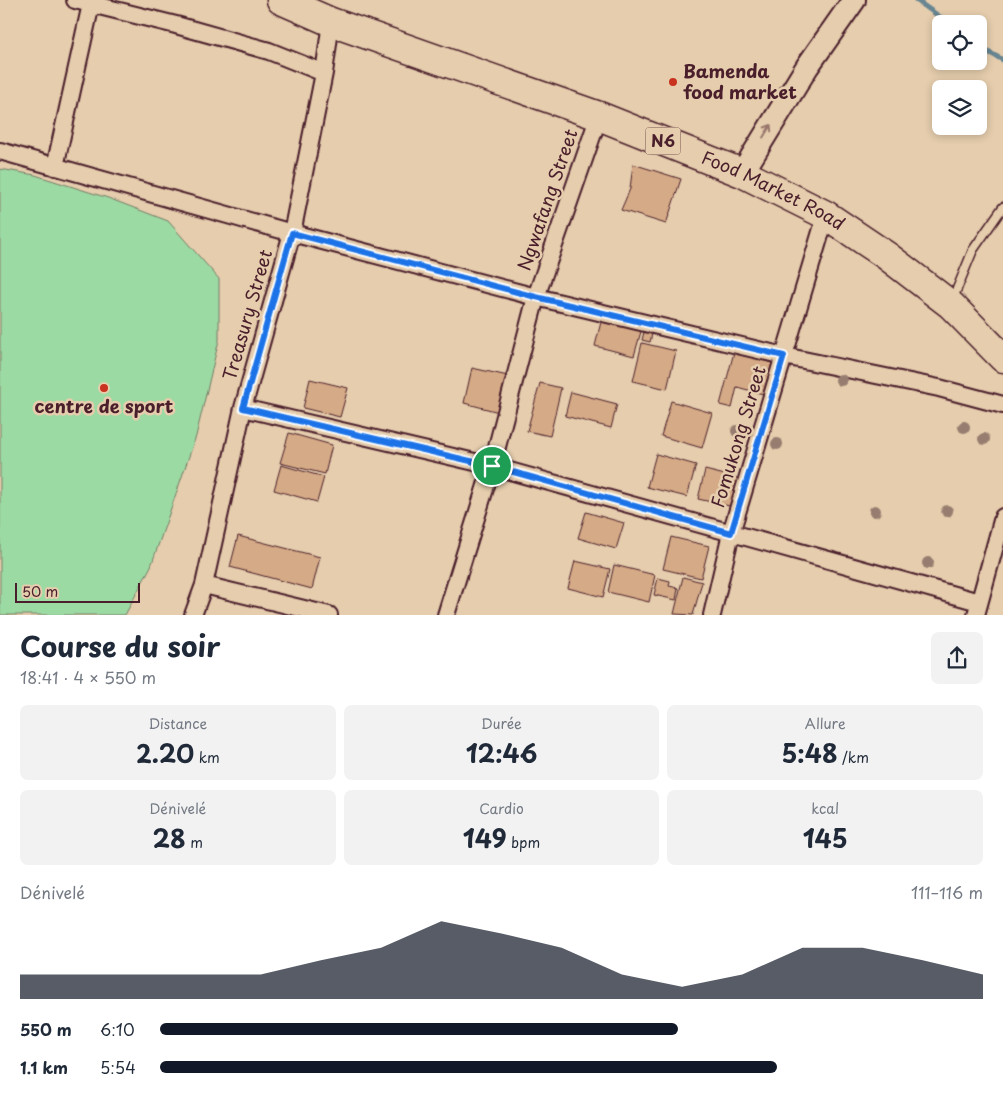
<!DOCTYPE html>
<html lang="fr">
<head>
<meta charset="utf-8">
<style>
	:root { --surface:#fff; --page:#f2f2f3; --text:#1f2937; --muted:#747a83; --accent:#111827 }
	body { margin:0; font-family:"Playpen Sans",sans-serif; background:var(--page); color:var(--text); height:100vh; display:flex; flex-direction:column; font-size:19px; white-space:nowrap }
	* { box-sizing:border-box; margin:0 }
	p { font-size:16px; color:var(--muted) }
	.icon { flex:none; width:28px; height:28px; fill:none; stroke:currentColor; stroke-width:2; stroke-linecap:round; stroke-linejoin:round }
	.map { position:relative; height:615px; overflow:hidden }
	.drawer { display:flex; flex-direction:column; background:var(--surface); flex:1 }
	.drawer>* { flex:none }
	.controls { position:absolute; left:932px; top:15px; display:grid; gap:10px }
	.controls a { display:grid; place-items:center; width:55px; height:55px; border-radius:8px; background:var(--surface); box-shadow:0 2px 8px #0003; font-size:25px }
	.scale { position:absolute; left:15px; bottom:12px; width:125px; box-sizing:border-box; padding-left:5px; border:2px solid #4a1f2b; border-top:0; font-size:14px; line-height:18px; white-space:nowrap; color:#4a1f2b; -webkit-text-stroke:4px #e5cdad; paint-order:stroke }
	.pin { position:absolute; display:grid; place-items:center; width:42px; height:42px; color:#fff; margin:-21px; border:2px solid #fff; border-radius:50%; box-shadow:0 1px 5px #0007 }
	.round { display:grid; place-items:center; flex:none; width:52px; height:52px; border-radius:8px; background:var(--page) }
	.overview { display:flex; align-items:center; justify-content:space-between; height:85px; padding:0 20px }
	h1 { font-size:28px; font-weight:700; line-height:38px }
	.figures { display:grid; grid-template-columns:repeat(3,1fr); gap:8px; height:85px; padding:5px 20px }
	.figures div { display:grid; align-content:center; border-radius:8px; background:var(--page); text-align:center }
	.figures b { font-size:25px; font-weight:700 }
	.figures small { font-size:14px; font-weight:400 }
	.figures p { font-size:14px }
	.chart { height:140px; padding:10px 20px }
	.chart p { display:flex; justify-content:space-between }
	.chart svg { width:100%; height:90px; margin-top:5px; fill:var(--accent); opacity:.7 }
	ul { padding:0 20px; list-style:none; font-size:16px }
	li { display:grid; grid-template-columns:80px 60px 1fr; align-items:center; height:38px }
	li i { height:12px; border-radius:6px; background:var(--accent) }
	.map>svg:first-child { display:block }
	.green { fill:#9cdaa3; stroke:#737c67 }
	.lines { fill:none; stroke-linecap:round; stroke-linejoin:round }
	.stream { stroke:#678592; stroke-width:5 }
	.building { fill:#d5aa86; stroke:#4a1f2b }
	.service-casing { stroke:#4a1f2b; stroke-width:11 }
	.minor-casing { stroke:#4a1f2b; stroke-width:20 }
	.secondary-casing { stroke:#4a1f2b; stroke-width:26 }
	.trunk-casing { stroke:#4a1f2b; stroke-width:31 }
	.service { stroke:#e5cdad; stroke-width:8 }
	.minor { stroke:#e5cdad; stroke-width:16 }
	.secondary { stroke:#e5cdad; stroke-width:22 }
	.trunk { stroke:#e5cdad; stroke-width:28 }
	.tree { fill:#967d6f }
	.oneway { stroke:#98766c }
	.route-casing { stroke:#fff; stroke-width:10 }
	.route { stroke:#1a73e8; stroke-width:6 }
	.poi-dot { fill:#c8321e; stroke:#e5cdad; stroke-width:2 }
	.labels { text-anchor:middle; stroke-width:5; stroke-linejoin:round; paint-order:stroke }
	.shield { fill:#e5cdad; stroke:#785352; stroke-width:1 }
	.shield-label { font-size:16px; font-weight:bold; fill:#4a1f2b }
	.poi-label { font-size:18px; font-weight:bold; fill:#4a1f2b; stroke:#e5cdad; text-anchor:start }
	.street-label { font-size:18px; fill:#4a1f2b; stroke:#e5cdad }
</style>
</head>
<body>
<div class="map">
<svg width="1003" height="615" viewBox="0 0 1003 615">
	<rect width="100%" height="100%" fill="#e5cdad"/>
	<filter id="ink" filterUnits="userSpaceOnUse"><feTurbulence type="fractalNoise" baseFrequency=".02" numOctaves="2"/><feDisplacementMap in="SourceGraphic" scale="10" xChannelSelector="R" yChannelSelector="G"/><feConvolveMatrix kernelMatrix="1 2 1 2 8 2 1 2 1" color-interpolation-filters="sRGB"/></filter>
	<g filter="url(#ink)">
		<path class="green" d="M 0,169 L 35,175 L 108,198 L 168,221 L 219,279 L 219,340 L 196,436 L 151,566 L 125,615 L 0,615 Z"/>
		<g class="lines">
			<path class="stream" d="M 916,0 L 950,24
				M 979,47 L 1003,60"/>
		</g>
		<path class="building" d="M 633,164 L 681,179 L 666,224 L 621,210 L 630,189 Z
			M 602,318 L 642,328 L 634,356 L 595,346 Z
			M 644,332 L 652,334 L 650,342 L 642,340 Z
			M 642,343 L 676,351 L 667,389 L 633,381 Z
			M 734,352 L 772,363 L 763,394 L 737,387 L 732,408 L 720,405 Z
			M 472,368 L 508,376 L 499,412 L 464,403 Z
			M 310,379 L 348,388 L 340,417 L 303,408 Z
			M 540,383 L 561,388 L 550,436 L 527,431 Z
			M 571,392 L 617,404 L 611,428 L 565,416 Z
			M 671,401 L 712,413 L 702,448 L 661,436 Z
			M 289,433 L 332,445 L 325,474 L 280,463 Z
			M 656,454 L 696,465 L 687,497 L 647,487 Z
			M 281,465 L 324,477 L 317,502 L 274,490 Z
			M 705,470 L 741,479 L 734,507 L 698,499 Z
			M 586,512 L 624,523 L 616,549 L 578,538 Z
			M 238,536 L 320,557 L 312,589 L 230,567 Z
			M 671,537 L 709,546 L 701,578 L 663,569 Z
			M 575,561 L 610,569 L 603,597 L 568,588 Z
			M 614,565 L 655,575 L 649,602 L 608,592 Z
			M 683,577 L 702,582 L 693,615 L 674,614 Z
			M 658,578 L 670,581 L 669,586 L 678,588 L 676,600 L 654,595 Z"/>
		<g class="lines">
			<defs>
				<path id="service" d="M 952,301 L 973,250 L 1003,207"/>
				<path id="minor" d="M 75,0 L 176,25 L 269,51 L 324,73
					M 0,151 L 292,233 L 536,297 L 784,356 L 939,388 L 1003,405
					M 55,167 L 91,4
					M 243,408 L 492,466 L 979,602
					M 204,585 L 329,615
					M 193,615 L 204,585 L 243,408 L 292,233 L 324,73 L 331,22
					M 446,615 L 492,466 L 536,297 L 599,116
					M 712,615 L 731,533 L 826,215
					M 976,615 L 1003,517"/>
				<path id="secondary" d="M 742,173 L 807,67 L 854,0"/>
				<g id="trunk">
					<path id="s1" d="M 281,0 L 331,22 L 599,116 L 742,173 L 826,215 L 887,256 L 951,305 L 1003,358"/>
				</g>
			</defs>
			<use href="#service" class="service-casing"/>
			<use href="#minor" class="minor-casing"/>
			<use href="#secondary" class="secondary-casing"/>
			<use href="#trunk" class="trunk-casing"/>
			<use href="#service" class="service"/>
			<use href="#minor" class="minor"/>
			<use href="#secondary" class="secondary"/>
			<use href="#trunk" class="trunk"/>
		</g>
		<g class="tree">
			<circle cx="841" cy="380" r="6"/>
			<circle cx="964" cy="427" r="6"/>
			<circle cx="737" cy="431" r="6"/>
			<circle cx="984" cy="439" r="6"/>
			<circle cx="777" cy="444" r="6"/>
			<circle cx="875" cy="511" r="6"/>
			<circle cx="947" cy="511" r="6"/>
			<circle cx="928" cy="563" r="6"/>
		</g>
		<defs><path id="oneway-shaft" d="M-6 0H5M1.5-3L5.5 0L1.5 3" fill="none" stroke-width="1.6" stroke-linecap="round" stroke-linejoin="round" transform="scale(1.25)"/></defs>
		<use class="oneway" href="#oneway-shaft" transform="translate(767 131) rotate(-59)"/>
	</g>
	<g class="lines" filter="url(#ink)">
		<defs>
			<path id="route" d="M 292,233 L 536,297 L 784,356 L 731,533 L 492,466 L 243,408 Z"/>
		</defs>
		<use href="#route" class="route-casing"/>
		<use href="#route" class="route"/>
	</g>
	<g class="poi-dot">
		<circle cx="673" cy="82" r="5"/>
		<circle cx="104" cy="388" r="5"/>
	</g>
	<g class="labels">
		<rect class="shield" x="645.5" y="127.5" width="35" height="27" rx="4"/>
		<g class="shield-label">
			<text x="663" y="147">N6</text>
		</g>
		<g class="poi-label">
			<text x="683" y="78">Bamenda<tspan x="683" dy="21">food market</tspan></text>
			<text x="104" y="413" text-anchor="middle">centre de sport</text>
		</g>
		<g class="street-label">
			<text dy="6" stroke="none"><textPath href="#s1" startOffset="528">Food Market Road</textPath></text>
			<text transform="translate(548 200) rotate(-71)" y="6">Ngwafang Street</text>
			<text transform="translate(248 315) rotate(-74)" y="6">Treasury Street</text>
			<text transform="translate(739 437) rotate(-73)" y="6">Fomukong Street</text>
		</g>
	</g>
</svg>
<div class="controls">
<a><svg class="icon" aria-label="locate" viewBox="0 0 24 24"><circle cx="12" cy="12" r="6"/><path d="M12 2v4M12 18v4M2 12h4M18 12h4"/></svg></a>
<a><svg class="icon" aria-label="layers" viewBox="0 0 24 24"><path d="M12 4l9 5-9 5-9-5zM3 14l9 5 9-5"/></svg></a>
</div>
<div class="scale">50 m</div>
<div class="pin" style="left:492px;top:466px;background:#1e9e55"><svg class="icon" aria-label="arrive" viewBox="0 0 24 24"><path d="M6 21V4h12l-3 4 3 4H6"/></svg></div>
</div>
<section class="drawer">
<div class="overview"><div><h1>Course du soir</h1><p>18:41 · 4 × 550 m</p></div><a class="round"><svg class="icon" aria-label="share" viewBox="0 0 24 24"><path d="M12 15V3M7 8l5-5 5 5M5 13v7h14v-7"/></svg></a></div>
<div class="figures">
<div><p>Distance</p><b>2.20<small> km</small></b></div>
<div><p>Durée</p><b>12:46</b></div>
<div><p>Allure</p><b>5:48<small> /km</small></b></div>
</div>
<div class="figures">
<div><p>Dénivelé</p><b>28<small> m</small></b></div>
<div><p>Cardio</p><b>149<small> bpm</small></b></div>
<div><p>kcal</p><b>145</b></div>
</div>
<div class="chart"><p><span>Dénivelé</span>111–116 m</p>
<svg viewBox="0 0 160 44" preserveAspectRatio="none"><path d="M0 44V32L10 32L20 32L30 32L40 32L50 25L60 19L70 6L80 12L90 19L100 32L110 38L120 32L130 19L140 19L150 25L160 32V44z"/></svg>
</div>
<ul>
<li><b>550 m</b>6:10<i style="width:63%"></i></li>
<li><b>1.1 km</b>5:54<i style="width:75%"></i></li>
</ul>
</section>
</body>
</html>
